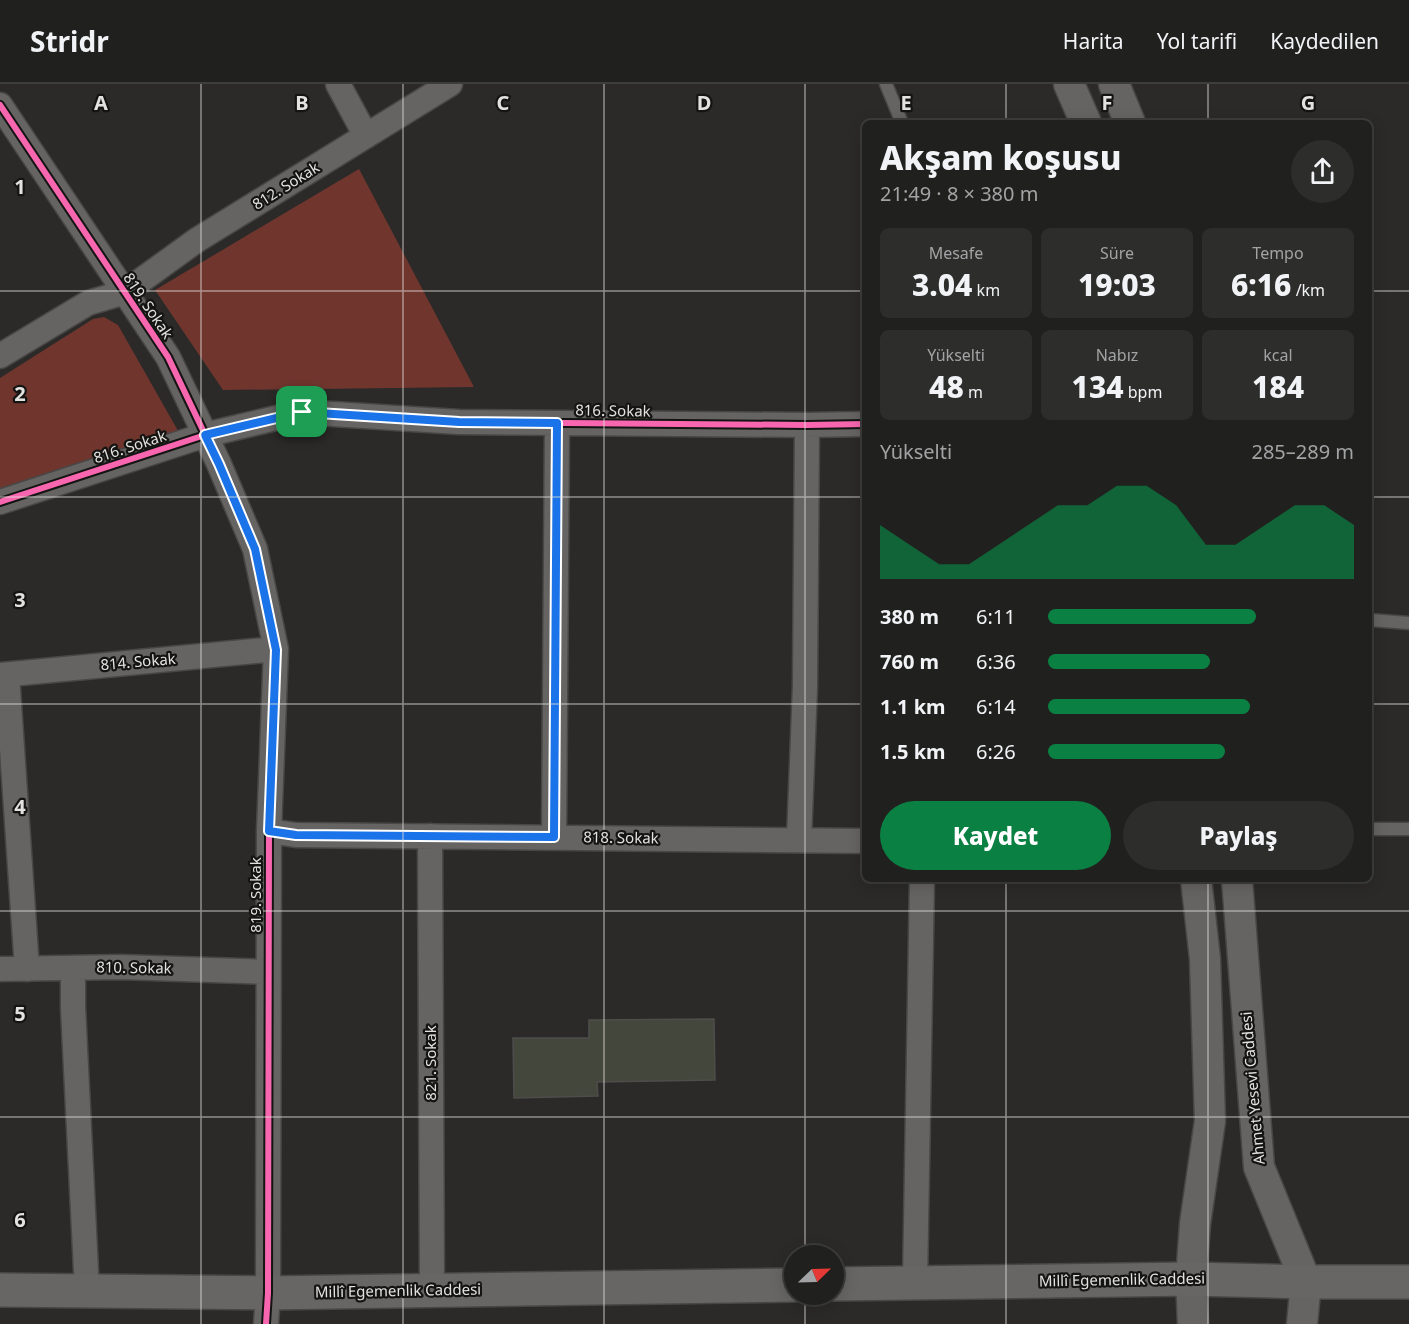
<!DOCTYPE html>
<html lang="tr">
<head>
<meta charset="utf-8">
<style>
	:root { --surface:#20201e; --page:#2d2d2b; --text:#f1f3f6; --muted:#a2a3a4; --line:#3d3e3c; --accent:#0b8043 }
	body { margin:0; font-family:"Noto Sans",sans-serif; background:var(--page); color:var(--text); height:100vh; display:flex; flex-direction:column; font-size:22px; white-space:nowrap }
	* { box-sizing:border-box; margin:0 }
	p { font-size:20px; color:var(--muted) }
	.icon { flex:none; width:33px; height:33px; fill:none; stroke:currentColor; stroke-width:2; stroke-linecap:round; stroke-linejoin:round }
	.map { position:relative; flex:1; overflow:hidden }
	.panel { position:absolute; left:862px; top:36px; width:510px; height:762px; display:flex; flex-direction:column; background:var(--surface); border-radius:9px; box-shadow:0 3px 15px #0003,0 0 0 2px var(--line) }
	.panel>* { flex:none }
	.needle { width:39px; rotate:67deg }
	.controls { position:absolute; left:784px; top:1161px; display:grid; gap:12px }
	.controls a { display:grid; place-items:center; width:60px; height:60px; border-radius:50%; background:var(--surface); box-shadow:0 3px 15px #0003,0 0 0 2px var(--line); font-size:30px }
	.pin { position:absolute; display:grid; place-items:center; width:51px; height:51px; color:#fff; margin:-26px; border-radius:12px; box-shadow:0 3px 9px #0006 }
	.round { display:grid; place-items:center; flex:none; width:63px; height:63px; border-radius:32px; background:var(--page) }
	.headline { display:flex; align-items:center; justify-content:space-between; height:102px; padding:0 18px }
	h1 { font-size:33px; font-weight:800; line-height:45px }
	.stats { display:grid; grid-template-columns:repeat(3,1fr); gap:9px; height:102px; padding:6px 18px }
	.stats div { display:grid; align-content:center; border-radius:9px; background:var(--page); text-align:center }
	.stats b { font-size:30px; font-weight:800 }
	.stats small { font-size:16px; font-weight:400 }
	.stats p { font-size:16px }
	.chart { height:168px; padding:12px 18px }
	.chart p { display:flex; justify-content:space-between }
	.chart svg { width:100%; height:108px; margin-top:6px; fill:var(--accent); opacity:.7 }
	.button { display:flex; gap:12px; margin-top:auto; padding:12px 18px }
	.button a { flex:1; height:69px; border-radius:36px; background:var(--accent); color:#fff; font-size:24px; font-weight:800; line-height:69px; text-align:center }
	.button a+a { background:var(--page); color:var(--text) }
	ul { padding:0 18px; list-style:none; font-size:20px }
	li { display:grid; grid-template-columns:96px 72px 1fr; align-items:center; height:45px }
	li i { height:15px; border-radius:8px; background:var(--accent) }
	header { display:flex; align-items:center; gap:36px; box-sizing:border-box; height:84px; padding:0 30px; background:var(--surface); border-bottom:2px solid var(--line) }
	header strong { font-size:28px }
	nav { display:flex; gap:33px; margin-inline-start:auto; font-size:21px }
	.map>svg:first-child { display:block }
	.green { fill:#70362e }
	.building { fill:#44473b; stroke:#4e4d4c; stroke-width:1.5 }
	.lines { fill:none; stroke-linecap:round; stroke-linejoin:round }
	.service-casing { stroke:#484746; stroke-width:15 }
	.minor-casing { stroke:#484746; stroke-width:27 }
	.tertiary-casing { stroke:#484746; stroke-width:33 }
	.secondary-casing { stroke:#484746; stroke-width:36 }
	.service { stroke:#656463; stroke-width:12 }
	.minor { stroke:#656463; stroke-width:24 }
	.tertiary { stroke:#656463; stroke-width:30 }
	.secondary { stroke:#676664; stroke-width:33 }
	.cycleway-casing { stroke:#141412; stroke-width:10 }
	.cycleway { stroke:#f766af; stroke-width:6 }
	.route-casing { stroke:#fff; stroke-width:12 }
	.route { stroke:#1a73e8; stroke-width:8 }
	.grid { fill:none; stroke:#e3e2df; stroke-width:1.5; stroke-opacity:0.55 }
	.labels { text-anchor:middle; stroke-width:4.5; stroke-linejoin:round; paint-order:stroke }
	.street-label { font-size:15px; fill:#e3e2df; stroke:#141412 }
	.grid-label { font-size:20px; text-anchor:middle; font-weight:bold; fill:#e3e2df; stroke:#141412; stroke-width:4.5; stroke-linejoin:round; paint-order:stroke }
</style>
</head>
<body>
<header>
<strong>Stridr</strong>
<nav><a>Harita</a><a>Yol tarifi</a><a>Kaydedilen</a></nav>
</header>
<div class="map">
<svg width="1409" height="1240" viewBox="0 0 1409 1240">
	<rect width="100%" height="100%" fill="#2b2a28"/>
	<path class="green" d="M 359,85 L 474,303 L 223,306 L 155,206 Z
		M 104,233 L 118,241 L 181,352 L 0,407 L 0,294 L 93,235 Z"/>
	<path class="building" d="M 714,935 L 715,996 L 597,998 L 598,1012 L 514,1014 L 513,954 L 589,954 L 589,936 Z"/>
	<g class="lines">
		<defs>
			<path id="service" d="M 886,0 L 902,39
				M 1370,536 L 1409,539
				M 1370,745 L 1409,745"/>
			<path id="minor" d="M 338,0 L 366,52
				M 0,21 L 168,273 L 219,380 L 255,465 L 276,565 L 269,747 L 268,1209 L 266,1240
				M 0,272 L 88,219 L 125,208 L 197,156 L 450,0
				M 0,418 L 205,351 L 301,328 L 459,338 L 807,341 L 866,340
				M 0,591 L 276,565
				M 7,591 L 27,885
				M 269,747 L 296,751 L 866,757
				M 430,752 L 432,1207
				M 554,753 L 557,339
				M 799,756 L 805,602 L 807,341
				M 73,884 L 73,923 L 87,1207
				M 0,885 L 121,883 L 268,888
				M 915,1199 L 922,795"/>
			<path id="tertiary" d="M 1069,0 L 1086,39
				M 1114,0 L 1130,39
				M 1237,795 L 1259,1083 L 1306,1198 L 1302,1240
				M 1193,1240 L 1191,1195 L 1195,1140 L 1210,1037 L 1205,875 L 1196,795"/>
			<path id="secondary" d="M 834,1200 L 1191,1195 L 1306,1198 L 1409,1198
				M 0,1206 L 268,1209 L 795,1201"/>
		</defs>
		<use href="#service" class="service-casing"/>
		<use href="#minor" class="minor-casing"/>
		<use href="#tertiary" class="tertiary-casing"/>
		<use href="#secondary" class="secondary-casing"/>
		<use href="#service" class="service"/>
		<use href="#minor" class="minor"/>
		<use href="#tertiary" class="tertiary"/>
		<use href="#secondary" class="secondary"/>
		<defs>
			<path id="cycleway" d="M 0,21 L 168,273 L 219,380 L 255,465 L 276,565 L 269,747 L 268,1209 L 266,1240
				M 0,418 L 205,351 L 301,328 L 459,338 L 807,341 L 866,340"/>
		</defs>
		<use href="#cycleway" class="cycleway-casing"/>
		<use href="#cycleway" class="cycleway"/>
	</g>
	<g class="lines">
		<defs>
			<path id="route" d="M 302,328 L 459,338 L 557,339 L 554,753 L 296,751 L 269,747 L 276,566 L 255,465 L 219,380 L 205,351 Z"/>
		</defs>
		<use href="#route" class="route-casing"/>
		<use href="#route" class="route"/>
	</g>
	<path class="grid" d="M 201,0 L 201,1240M 403,0 L 403,1240M 604,0 L 604,1240M 805,0 L 805,1172M 1006,0 L 1006,39M 1208,0 L 1208,39M 0,207 L 866,207M 1370,207 L 1409,207M 0,413 L 866,413M 1370,413 L 1409,413M 0,620 L 866,620M 1370,620 L 1409,620M 1006,795 L 1006,1240M 1208,795 L 1208,1240M 0,827 L 1409,827M 0,1033 L 1409,1033M 805,1210 L 805,1240"/>
	<g class="labels">
		<g class="street-label">
			<text transform="translate(286 102) rotate(-32)" y="5">812. Sokak</text>
			<text transform="translate(148 222) rotate(56)" y="5">819. Sokak</text>
			<text transform="translate(613 327) rotate(1)" y="5">816. Sokak</text>
			<text transform="translate(130 363) rotate(-18)" y="5">816. Sokak</text>
			<text transform="translate(138 578) rotate(-5)" y="5">814. Sokak</text>
			<text transform="translate(621 754) rotate(1)" y="5">818. Sokak</text>
			<text transform="translate(256 811) rotate(-90)" y="5">819. Sokak</text>
			<text transform="translate(134 884) rotate(1)" y="5">810. Sokak</text>
			<text transform="translate(431 979) rotate(-90)" y="5">821. Sokak</text>
			<text transform="translate(1253 1004) rotate(-95)" y="5">Ahmet Yesevi Caddesi</text>
			<text transform="translate(1122 1196) rotate(-1)" y="5">Millî Egemenlik Caddesi</text>
			<text transform="translate(398 1207) rotate(-1)" y="5">Millî Egemenlik Caddesi</text>
		</g>
	</g>
	<g class="grid-label">
		<text x="101" y="26">A</text>
		<text x="302" y="26">B</text>
		<text x="503" y="26">C</text>
		<text x="704" y="26">D</text>
		<text x="906" y="26">E</text>
		<text x="1107" y="26">F</text>
		<text x="1308" y="26">G</text>
		<text x="20" y="110">1</text>
		<text x="20" y="317">2</text>
		<text x="20" y="523">3</text>
		<text x="20" y="730">4</text>
		<text x="20" y="937">5</text>
		<text x="20" y="1143">6</text>
	</g>
</svg>
<div class="controls">
<a><svg class="needle" viewBox="-14 -14 28 28"><path d="M0-13l5 13h-10z" fill="#e53935"/><path d="M0 13l5-13h-10z" fill="#a2a3a4"/></svg></a>
</div>
<div class="pin" style="left:302px;top:328px;background:#1e9e55"><svg class="icon" aria-label="arrive" viewBox="0 0 24 24"><path d="M6 21V4h12l-3 4 3 4H6"/></svg></div>
<section class="panel">
<div class="headline"><div><h1>Akşam koşusu</h1><p>21:49 · 8 × 380 m</p></div><a class="round"><svg class="icon" aria-label="share" viewBox="0 0 24 24"><path d="M12 15V3M7 8l5-5 5 5M5 13v7h14v-7"/></svg></a></div>
<div class="stats">
<div><p>Mesafe</p><b>3.04<small> km</small></b></div>
<div><p>Süre</p><b>19:03</b></div>
<div><p>Tempo</p><b>6:16<small> /km</small></b></div>
</div>
<div class="stats">
<div><p>Yükselti</p><b>48<small> m</small></b></div>
<div><p>Nabız</p><b>134<small> bpm</small></b></div>
<div><p>kcal</p><b>184</b></div>
</div>
<div class="chart"><p><span>Yükselti</span>285–289 m</p>
<svg viewBox="0 0 160 44" preserveAspectRatio="none"><path d="M0 44V22L10 30L20 38L30 38L40 30L50 22L60 14L70 14L80 6L90 6L100 14L110 30L120 30L130 22L140 14L150 14L160 22V44z"/></svg>
</div>
<ul>
<li><b>380 m</b>6:11<i style="width:68%"></i></li>
<li><b>760 m</b>6:36<i style="width:53%"></i></li>
<li><b>1.1 km</b>6:14<i style="width:66%"></i></li>
<li><b>1.5 km</b>6:26<i style="width:58%"></i></li>
</ul>
<div class="button"><a>Kaydet</a><a>Paylaş</a></div>
</section>
</div>
</body>
</html>
